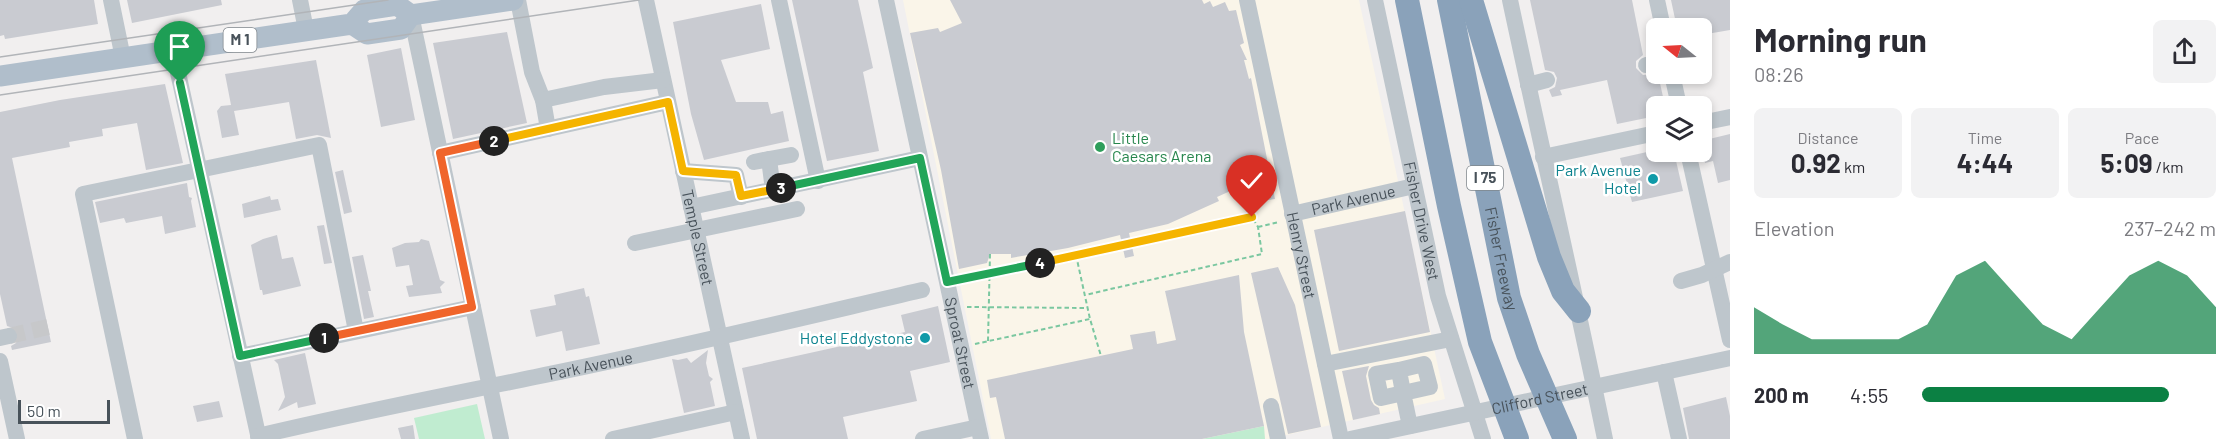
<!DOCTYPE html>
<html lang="en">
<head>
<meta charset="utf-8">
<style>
	:root { --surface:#fff; --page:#f2f2f3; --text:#2b2b33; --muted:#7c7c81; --accent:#0b8043 }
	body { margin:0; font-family:Barlow,sans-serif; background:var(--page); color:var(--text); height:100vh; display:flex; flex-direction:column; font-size:22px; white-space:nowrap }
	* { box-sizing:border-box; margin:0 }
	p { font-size:20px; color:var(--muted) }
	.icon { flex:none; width:33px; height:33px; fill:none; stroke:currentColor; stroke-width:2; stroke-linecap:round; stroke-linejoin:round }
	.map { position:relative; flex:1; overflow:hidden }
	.details { display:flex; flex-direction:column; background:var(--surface); width:510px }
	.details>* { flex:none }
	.needle { width:39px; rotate:288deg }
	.tools { position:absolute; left:1646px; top:18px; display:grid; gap:12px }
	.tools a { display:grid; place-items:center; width:66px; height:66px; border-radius:9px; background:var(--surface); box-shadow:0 3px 9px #0003; font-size:30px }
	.scale { position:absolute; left:18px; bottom:15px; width:92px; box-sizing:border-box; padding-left:6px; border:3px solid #48525a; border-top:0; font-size:16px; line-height:21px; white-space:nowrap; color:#48525a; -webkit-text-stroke:4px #fff; paint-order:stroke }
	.pin { position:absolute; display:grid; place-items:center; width:51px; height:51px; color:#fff; margin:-62px -26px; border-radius:50% 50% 50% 0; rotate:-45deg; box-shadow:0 0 6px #0007 }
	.pin .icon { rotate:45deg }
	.km { position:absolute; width:30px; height:30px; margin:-15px; border-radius:50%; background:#222; color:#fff; font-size:16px; line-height:30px; text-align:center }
	.round { display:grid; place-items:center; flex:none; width:63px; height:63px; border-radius:9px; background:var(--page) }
	.head { display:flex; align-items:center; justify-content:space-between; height:102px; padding:0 24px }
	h1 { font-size:33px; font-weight:700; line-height:45px }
	.stats { display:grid; grid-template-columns:repeat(3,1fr); gap:9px; height:102px; padding:6px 24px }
	.stats div { display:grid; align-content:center; border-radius:9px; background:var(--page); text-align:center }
	.stats b { font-size:26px; font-weight:700 }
	.stats small { font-size:16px; font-weight:400 }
	.stats p { font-size:16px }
	.chart { height:168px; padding:12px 24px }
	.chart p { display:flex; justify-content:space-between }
	.chart svg { width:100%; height:108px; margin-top:6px; fill:var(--accent); opacity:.7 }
	ul { padding:0 24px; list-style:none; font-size:20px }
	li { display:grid; grid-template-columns:96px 72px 1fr; align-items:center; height:45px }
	li i { height:15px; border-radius:8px; background:var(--accent) }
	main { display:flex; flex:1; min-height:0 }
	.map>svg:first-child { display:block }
	.commercial { fill:#faf5e9 }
	.green { fill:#c0ecd0 }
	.building { fill:#c9cbd1 }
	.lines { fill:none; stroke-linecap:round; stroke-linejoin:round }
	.minor-tunnel { stroke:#c7c8ca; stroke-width:16; stroke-dasharray:16 8; stroke-linecap:butt }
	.path { stroke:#7ac7a0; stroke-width:2; stroke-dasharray:4.5 3; stroke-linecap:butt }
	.minor { stroke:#bec6cc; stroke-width:16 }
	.major { stroke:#b0becb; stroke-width:21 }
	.highway { stroke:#8aa2ba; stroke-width:24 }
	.tram { stroke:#b1b4b8; stroke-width:1.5 }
	.split-1-casing { stroke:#fff; stroke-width:12 }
	.split-2-casing { stroke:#fff; stroke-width:12 }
	.split-3-casing { stroke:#fff; stroke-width:12 }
	.split-4-casing { stroke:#fff; stroke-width:12 }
	.split-5-casing { stroke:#fff; stroke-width:12 }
	.split-1 { stroke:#22a559; stroke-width:8 }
	.split-2 { stroke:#f0652b; stroke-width:8 }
	.split-3 { stroke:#f5b400; stroke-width:8 }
	.split-4 { stroke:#22a559; stroke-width:8 }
	.split-5 { stroke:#f5b400; stroke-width:8 }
	.leisure-dot { fill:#2e9e5b; stroke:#fff; stroke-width:2 }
	.culture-dot { fill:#0f9aa8; stroke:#fff; stroke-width:2 }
	.labels { text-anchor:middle; stroke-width:5; stroke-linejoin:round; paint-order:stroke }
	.shield { fill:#fff; stroke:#7f868c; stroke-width:1.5 }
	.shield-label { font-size:15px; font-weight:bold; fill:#48525a }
	.leisure-label { font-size:16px; fill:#27864d; stroke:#fff; text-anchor:start }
	.culture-label { font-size:16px; fill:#0d838f; stroke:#fff; text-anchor:end }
	.street-label { font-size:16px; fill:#48525a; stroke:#fff }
</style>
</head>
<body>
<main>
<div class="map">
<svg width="1730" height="439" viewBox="0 0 1730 439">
	<rect width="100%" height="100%" fill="#f1efef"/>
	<path class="commercial" d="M 903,0 L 1359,0 L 1445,399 L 1269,439 L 991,439 Z"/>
	<path class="green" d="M 477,404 L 485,439 L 419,439 L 414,418 Z
		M 1264,426 L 1265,439 L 1202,439 Z"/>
	<path class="building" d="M 0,0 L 94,0 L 98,24 L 5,39 L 4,35 L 0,36 Z
		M 127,0 L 221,0 L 222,5 L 132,23 Z
		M 792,0 L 858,0 L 873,68 L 863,72 L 879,151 L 827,161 Z
		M 950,0 L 1202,0 L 1204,4 L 1210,1 L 1213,7 L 1225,2 L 1229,11 L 1236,10 L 1244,43 L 1240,45 L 1247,60 L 1244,60 L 1249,79 L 1251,78 L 1275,199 L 1255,202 L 1246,184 L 1217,197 L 1219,201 L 1168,224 L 1129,233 L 1134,256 L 1125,258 L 1120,235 L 1068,248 L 1011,258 L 1011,254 L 990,254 L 987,263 L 959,269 L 941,170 L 910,33 L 938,28 L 940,32 L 962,23 Z
		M 1530,0 L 1632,0 L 1643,55 L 1636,61 L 1636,68 L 1643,75 L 1658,74 L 1665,106 L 1656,106 L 1656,116 L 1617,124 L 1607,80 L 1560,90 L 1562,95 L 1552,97 L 1549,90 L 1555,87 L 1557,78 L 1554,72 L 1545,70 Z
		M 1671,0 L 1730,0 L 1730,30 L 1701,35 L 1701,28 L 1677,28 Z
		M 761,4 L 770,49 L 721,60 L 736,102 L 768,102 L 771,114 L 783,111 L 789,141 L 704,160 L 691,114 L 673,22 Z
		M 507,32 L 527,123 L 453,139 L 433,43 Z
		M 401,48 L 415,120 L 381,127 L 367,55 Z
		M 316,60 L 331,138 L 317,135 L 296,139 L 289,102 L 234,111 L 239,135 L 222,138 L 217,111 L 221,106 L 231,105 L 225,74 Z
		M 165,84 L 183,163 L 146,170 L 137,123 L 102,129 L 103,136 L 69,142 L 70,147 L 12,158 L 51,342 L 12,350 L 11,346 L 16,343 L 19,334 L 16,329 L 7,326 L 0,294 L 0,112 L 60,100 Z
		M 1730,134 L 1730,180 L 1718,183 L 1713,161 L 1705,163 L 1701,141 Z
		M 1656,150 L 1674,152 L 1683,191 L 1632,202 L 1620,158 Z
		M 343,170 L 352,212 L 344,214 L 335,172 Z
		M 187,183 L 189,197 L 192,198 L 191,201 L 196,227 L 165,234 L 162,216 L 126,223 L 124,218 L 100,223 L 95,202 Z
		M 270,196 L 271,200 L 278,199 L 281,210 L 244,218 L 242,204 Z
		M 1405,211 L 1430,332 L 1339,351 L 1314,230 Z
		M 324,225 L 332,263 L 324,264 L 317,226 Z
		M 277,235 L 282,259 L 293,257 L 301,286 L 263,295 L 262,290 L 260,290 L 251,245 L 263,239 Z
		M 421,239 L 429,241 L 440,280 L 445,282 L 440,287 L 442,293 L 409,297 L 406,286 L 413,285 L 409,265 L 396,267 L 392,248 L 405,243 L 419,242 Z
		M 363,255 L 371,291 L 368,291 L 374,317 L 364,319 L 352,257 Z
		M 1278,267 L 1295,305 L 1321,427 L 1288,434 L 1251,273 Z
		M 1239,275 L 1244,332 L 1264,426 L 1202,439 L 1005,439 L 996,397 L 990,398 L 987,380 L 1133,349 L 1130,335 L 1155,331 L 1157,344 L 1176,340 L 1165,291 Z
		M 584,288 L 586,297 L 589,296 L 600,344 L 566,351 L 562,331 L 536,337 L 530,310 L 556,305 L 554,295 Z
		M 938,306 L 950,362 L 910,371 L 917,401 L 843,417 L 848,439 L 757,439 L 742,368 L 905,332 L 901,315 Z
		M 708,350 L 706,363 L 709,376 L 713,379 L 710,382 L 715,406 L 684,413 L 672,359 L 678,360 L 687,358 L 691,363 Z
		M 305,353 L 316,404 L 298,408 L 297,402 L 278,411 L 285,397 L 278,364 L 274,360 Z
		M 1369,366 L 1366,376 L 1371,400 L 1374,405 L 1379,408 L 1380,414 L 1353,420 L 1342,371 Z
		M 1726,397 L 1730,416 L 1730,439 L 1689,439 L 1683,408 Z
		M 219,401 L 223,417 L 197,422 L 193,406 Z
		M 413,425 L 415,439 L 401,439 L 398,428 Z"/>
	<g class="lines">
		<path class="minor-tunnel" d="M 9,336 L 48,327"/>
		<path class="path" d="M 1232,190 L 1252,217
			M 1258,227 L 1279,222
			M 1076,255 L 1090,319 L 1101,356
			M 961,279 L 1252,217 L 1258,227 L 1262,254 L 1085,295
			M 967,307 L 1087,308
			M 988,341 L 990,254
			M 975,344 L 1090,319"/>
		<g class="minor">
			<path d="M 111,0 L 123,58"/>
			<path d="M 300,0 L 306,30"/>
			<path d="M 518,0 L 532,72 L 543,100"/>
			<path id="s1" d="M 646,0 L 742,439"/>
			<path d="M 779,0 L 818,181"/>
			<path id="s2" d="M 886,0 L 981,439"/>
			<path id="s3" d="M 1247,0 L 1341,439"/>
			<path id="s4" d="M 1375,0 L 1438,296 L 1483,439"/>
			<path d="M 1510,0 C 1541,146 1575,292 1605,439"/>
			<path d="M 1657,0 L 1663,28"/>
			<path d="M 411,15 L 501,439"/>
			<path d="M 173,50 L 259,439"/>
			<path d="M 1646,65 L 1656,63"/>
			<path d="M 1672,74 L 1679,106"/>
			<path d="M 1528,85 L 1547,80"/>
			<path d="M 1701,123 L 1730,117"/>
			<path d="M 548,129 L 543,100 L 604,87 L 663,80"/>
			<path d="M 1688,152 L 1730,340"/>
			<path d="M 440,153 L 668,102"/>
			<path d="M 1543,157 L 1656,133"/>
			<path d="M 754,162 L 769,159"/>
			<path d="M 683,171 L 736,175 L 741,197"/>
			<path d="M 773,190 L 769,159 L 791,155"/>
			<path d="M 691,207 L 920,158"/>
			<path id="s5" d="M 1292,214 L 1414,186"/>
			<path d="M 635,243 L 797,209"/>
			<path d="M 1681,281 L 1702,275 L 1730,262"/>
			<path d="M 0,338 L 9,336"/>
			<path d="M 240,356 L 473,307"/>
			<path d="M 0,361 L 17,439"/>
			<path d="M 1325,364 L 1451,339"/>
			<path d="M 1399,370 L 1376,374 L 1381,398 L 1430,387 L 1424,364 L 1399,370 C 1402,389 1406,407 1410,426"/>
			<path d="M 1664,372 L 1679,439"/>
			<path d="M 1271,406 L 1278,439"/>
			<path id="s6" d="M 258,436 C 350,414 443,396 535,377 C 665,351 793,320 922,290"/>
			<path d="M 135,439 L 83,194 L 319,145 L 356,331"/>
			<path d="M 613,439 L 736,412"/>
			<path d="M 923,439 L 978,427"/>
			<path id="s7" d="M 1350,439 L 1730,358"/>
		</g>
		<path class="major" d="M 352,24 L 364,10 L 397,5 L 411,15
			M 0,76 L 352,24 L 367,34 L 401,29 L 411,15 L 513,0"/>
		<g class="highway">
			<path d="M 1407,0 L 1449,206 L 1480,342 L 1517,439"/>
			<path id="s8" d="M 1449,0 L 1509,298 L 1528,354 L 1565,439"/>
			<path d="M 1471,0 L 1549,257 L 1563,291 L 1579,311"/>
		</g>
		<path class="tram" d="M 0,57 L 388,0
			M 0,95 L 639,0"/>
	</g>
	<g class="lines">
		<defs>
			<path id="split-1" d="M 180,83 L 240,356 L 324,338"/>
			<path id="split-2" d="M 324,338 L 472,307 L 440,153 L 494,141"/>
			<path id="split-3" d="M 494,141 L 668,102 L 683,171 L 736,175 L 741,196 L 781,188"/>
			<path id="split-4" d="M 781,188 L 920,158 L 947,282 L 1040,263"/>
			<path id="split-5" d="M 1040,263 L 1252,217"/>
		</defs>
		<use href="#split-1" class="split-1-casing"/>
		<use href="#split-2" class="split-2-casing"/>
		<use href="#split-3" class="split-3-casing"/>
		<use href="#split-4" class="split-4-casing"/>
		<use href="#split-5" class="split-5-casing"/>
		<use href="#split-1" class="split-1"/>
		<use href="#split-2" class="split-2"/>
		<use href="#split-3" class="split-3"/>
		<use href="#split-4" class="split-4"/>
		<use href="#split-5" class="split-5"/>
	</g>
	<circle class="leisure-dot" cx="1100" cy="147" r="6"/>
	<g class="culture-dot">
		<circle cx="1653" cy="179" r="6"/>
		<circle cx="925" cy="338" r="6"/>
	</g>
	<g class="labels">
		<g class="shield">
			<rect x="223.5" y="28" width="33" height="24" rx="4.5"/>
			<rect x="1467" y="166" width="36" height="24" rx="4.5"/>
		</g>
		<g class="shield-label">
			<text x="240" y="45">M 1</text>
			<text x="1485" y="183">I 75</text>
		</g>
		<g class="leisure-label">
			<text x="1112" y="144">Little<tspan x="1112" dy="18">Caesars Arena</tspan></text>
		</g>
		<g class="culture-label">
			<text x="1641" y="176">Park Avenue<tspan x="1641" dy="18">Hotel</tspan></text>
			<text x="913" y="344">Hotel Eddystone</text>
		</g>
		<g class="street-label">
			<text dy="6" stroke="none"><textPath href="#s5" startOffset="63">Park Avenue</textPath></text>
			<text dy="6" stroke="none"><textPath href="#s4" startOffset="226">Fisher Drive West</textPath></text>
			<text dy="6" stroke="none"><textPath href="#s1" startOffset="243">Temple Street</textPath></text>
			<text dy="6" stroke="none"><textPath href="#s3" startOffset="261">Henry Street</textPath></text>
			<text dy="6" stroke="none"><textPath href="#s8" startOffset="264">Fisher Freeway</textPath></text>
			<text dy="6" stroke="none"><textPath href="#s2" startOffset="351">Sproat Street</textPath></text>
			<text dy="6" stroke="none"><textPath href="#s6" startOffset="340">Park Avenue</textPath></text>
			<text dy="6" stroke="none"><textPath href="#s7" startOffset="194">Clifford Street</textPath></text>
		</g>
	</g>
</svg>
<div class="tools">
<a><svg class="needle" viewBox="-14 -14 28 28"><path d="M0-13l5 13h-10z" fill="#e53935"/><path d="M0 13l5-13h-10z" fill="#7c7c81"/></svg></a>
<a><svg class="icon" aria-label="layers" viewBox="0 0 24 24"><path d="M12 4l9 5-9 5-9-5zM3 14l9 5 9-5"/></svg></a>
</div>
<div class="scale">50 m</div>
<div class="pin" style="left:180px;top:83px;background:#1e9e55"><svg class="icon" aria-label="arrive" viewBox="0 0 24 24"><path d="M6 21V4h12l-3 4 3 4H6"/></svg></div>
<div class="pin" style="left:1252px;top:217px;background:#d93025"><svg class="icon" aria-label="check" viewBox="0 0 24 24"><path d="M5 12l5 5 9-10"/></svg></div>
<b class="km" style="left:324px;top:338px">1</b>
<b class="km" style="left:494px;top:141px">2</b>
<b class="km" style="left:781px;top:188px">3</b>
<b class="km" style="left:1040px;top:263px">4</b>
</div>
<section class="details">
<div class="head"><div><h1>Morning run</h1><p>08:26</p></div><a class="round"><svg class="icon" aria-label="share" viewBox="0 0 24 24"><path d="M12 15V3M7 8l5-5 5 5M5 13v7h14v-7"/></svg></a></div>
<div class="stats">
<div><p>Distance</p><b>0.92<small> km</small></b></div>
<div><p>Time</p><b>4:44</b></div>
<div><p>Pace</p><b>5:09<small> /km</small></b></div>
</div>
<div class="chart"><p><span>Elevation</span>237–242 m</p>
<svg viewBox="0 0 160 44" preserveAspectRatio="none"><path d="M0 44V25L10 32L20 38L30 38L40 38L50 38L60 32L70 12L80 6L90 19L100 32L110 38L120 25L130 12L140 6L150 12L160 25V44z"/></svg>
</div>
<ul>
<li><b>200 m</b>4:55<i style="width:84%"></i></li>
</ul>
</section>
</main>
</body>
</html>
